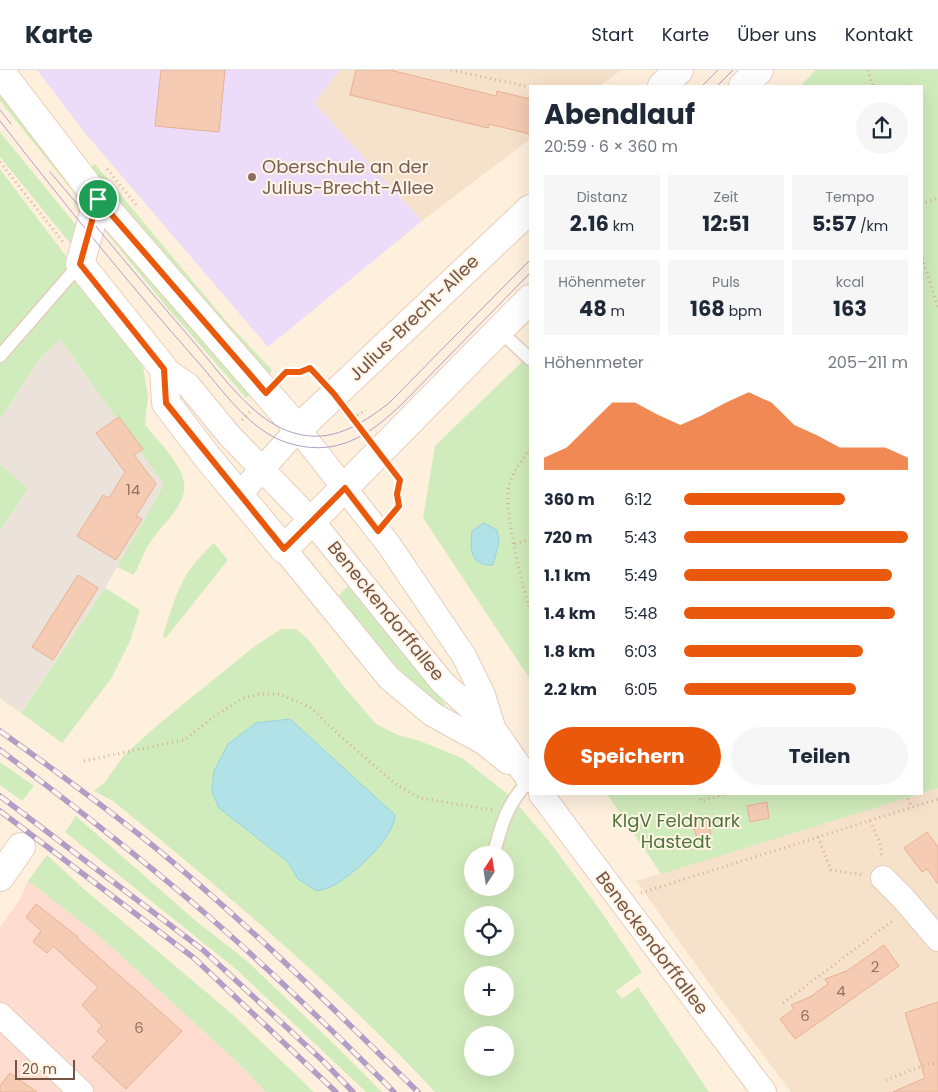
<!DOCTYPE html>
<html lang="de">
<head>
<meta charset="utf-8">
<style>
	:root { --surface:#fff; --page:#f6f6f7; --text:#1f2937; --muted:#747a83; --line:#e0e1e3; --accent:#ea580c }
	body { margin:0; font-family:Poppins,sans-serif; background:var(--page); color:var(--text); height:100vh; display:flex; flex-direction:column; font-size:19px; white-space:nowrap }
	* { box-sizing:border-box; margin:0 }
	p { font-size:16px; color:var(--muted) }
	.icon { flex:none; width:28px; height:28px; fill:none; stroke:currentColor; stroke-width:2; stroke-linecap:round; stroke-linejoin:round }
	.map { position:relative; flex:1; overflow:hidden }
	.details { position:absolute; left:529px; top:15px; width:394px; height:710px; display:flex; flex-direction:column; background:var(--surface); border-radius:0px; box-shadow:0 5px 20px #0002 }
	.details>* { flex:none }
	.needle { width:32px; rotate:12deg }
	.tools { position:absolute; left:464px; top:776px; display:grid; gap:10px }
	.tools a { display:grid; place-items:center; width:50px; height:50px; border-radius:50%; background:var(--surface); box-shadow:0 5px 20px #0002; font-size:25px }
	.scale { position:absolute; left:15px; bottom:12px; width:60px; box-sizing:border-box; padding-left:5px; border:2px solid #755444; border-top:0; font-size:14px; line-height:18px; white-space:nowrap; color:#755444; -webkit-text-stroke:4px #fff4e5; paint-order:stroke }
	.pin { position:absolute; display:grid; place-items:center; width:42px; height:42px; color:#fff; margin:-21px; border:2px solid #fff; border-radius:50%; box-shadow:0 1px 5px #0007 }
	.round { display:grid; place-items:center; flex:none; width:52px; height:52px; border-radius:26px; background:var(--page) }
	.summary { display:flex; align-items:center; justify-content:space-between; height:85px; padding:0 15px }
	h1 { font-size:28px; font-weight:700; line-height:38px }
	.stats { display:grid; grid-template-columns:repeat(3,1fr); gap:8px; height:85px; padding:5px 15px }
	.stats div { display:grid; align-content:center; border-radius:0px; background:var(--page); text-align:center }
	.stats b { font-size:21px; font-weight:700 }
	.stats small { font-size:14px; font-weight:400 }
	.stats p { font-size:14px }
	.chart { height:140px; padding:10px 15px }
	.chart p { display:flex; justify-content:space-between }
	.chart svg { width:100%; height:90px; margin-top:5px; fill:var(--accent); opacity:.7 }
	.primary-button { display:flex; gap:10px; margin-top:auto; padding:10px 15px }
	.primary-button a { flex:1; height:58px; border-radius:30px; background:var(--accent); color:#fff; font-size:20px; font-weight:700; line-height:58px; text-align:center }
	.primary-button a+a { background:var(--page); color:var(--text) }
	ul { padding:0 15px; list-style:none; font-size:16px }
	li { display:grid; grid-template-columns:80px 60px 1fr; align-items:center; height:38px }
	li i { height:12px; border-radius:6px; background:var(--accent) }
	header { display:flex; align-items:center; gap:30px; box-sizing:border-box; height:70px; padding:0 25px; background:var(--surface); border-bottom:1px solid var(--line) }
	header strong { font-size:24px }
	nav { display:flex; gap:28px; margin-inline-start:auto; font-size:18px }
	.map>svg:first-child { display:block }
	.residential { fill:#f6e1cb }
	.commercial { fill:#ffdcd0 }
	.industrial { fill:#ebe2da }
	.education { fill:#eddbfa }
	.green { fill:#d1ecbc; fill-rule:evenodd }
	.water { fill:#b1e2e8; stroke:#97d3db }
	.building { fill:#f5cbb3; stroke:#e9b092 }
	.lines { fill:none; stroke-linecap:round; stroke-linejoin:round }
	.service-casing { stroke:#e4cdbc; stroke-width:15 }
	.minor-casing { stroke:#e4cdbc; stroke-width:26 }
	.secondary-casing { stroke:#eaceb9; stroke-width:30 }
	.path { stroke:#d9ae97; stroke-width:3; stroke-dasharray:1 4; stroke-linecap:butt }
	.service { stroke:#fff; stroke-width:12 }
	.minor { stroke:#fff; stroke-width:24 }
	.secondary { stroke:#fff; stroke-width:28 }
	.tram { stroke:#b29dc7; stroke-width:1 }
	.rail-casing { stroke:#b29dc7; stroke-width:5.5 }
	.rail { stroke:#fff4e5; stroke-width:4; stroke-dasharray:11; stroke-linecap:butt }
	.route-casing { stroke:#fff; stroke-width:10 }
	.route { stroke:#ea580c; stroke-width:6 }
	.education-dot { fill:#8d6e63; stroke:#fff4e5; stroke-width:2 }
	.labels { text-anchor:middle; stroke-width:4; stroke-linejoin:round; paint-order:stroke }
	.number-label { font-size:15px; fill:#957260 }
	.education-label { font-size:18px; fill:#785e54; stroke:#fff4e5; text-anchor:start }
	.street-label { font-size:18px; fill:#755444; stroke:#fff4e5 }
	.park-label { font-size:18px; fill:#4d7639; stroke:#fff4e5 }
</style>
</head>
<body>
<header>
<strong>Karte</strong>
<nav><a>Start</a><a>Karte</a><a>Über uns</a><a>Kontakt</a></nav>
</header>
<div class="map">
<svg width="938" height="1022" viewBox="0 0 938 1022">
	<rect width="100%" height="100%" fill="#fef0dd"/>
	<path class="residential" d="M 340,0 L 621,0 L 600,16 L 530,16 L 530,69 L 422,151 L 314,33 Z
		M 938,718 L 938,1022 L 791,1022 L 712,917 L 636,811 Z"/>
	<path class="commercial" d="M 28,811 L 98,865 L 236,991 L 266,1022 L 0,1022 L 0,857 L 20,829 Z"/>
	<path class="industrial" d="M 60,269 L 164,415 L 105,518 L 21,643 L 0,628 L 0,461 L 28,419 L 0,394 L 0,350 L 39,289 Z"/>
	<path class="education" d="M 37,0 L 340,0 L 314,33 L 422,151 L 268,277 L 85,63 Z"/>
	<path class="green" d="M 816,0 L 938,0 L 938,718 L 921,723 L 921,16 L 800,16 Z
		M 0,23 L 93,135 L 90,143 L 0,31 Z
		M 0,62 L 84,165 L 78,183 L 0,87 Z
		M 95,94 L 227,252 L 272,300 L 269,305 L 89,98 Z
		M 0,99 L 141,285 L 148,326 L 145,355 C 158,371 177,389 183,408 C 191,432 163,453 151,471 C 144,481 140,494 134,505 L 117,497 L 164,415 L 60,269 L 39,289 L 0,350 Z
		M 103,146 L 251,324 L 246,328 L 165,235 L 100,155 Z
		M 530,284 L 530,609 L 423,448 L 435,376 Z
		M 0,394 L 28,419 L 0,461 Z
		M 214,473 L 228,490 L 165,569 L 163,565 C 177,523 180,504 214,473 Z
		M 349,515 L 445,634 L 445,638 C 439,636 432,629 426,625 C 390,598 364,561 339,525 Z
		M 105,518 L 140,540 L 130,571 L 111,609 L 62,673 L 21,643 Z
		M 281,559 L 296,559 L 308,569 L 345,618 L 376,654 L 398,665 L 420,671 L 462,688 L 510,726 L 549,771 L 598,837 L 642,902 L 616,921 L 622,929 L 638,917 L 709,1022 L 435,1022 C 336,916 225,822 113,731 L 94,721 L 105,712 L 124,685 L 160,653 L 255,576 ZM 472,785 L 505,785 L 505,818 L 472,818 ZM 472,845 L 505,845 L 505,878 L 472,878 ZM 472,905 L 505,905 L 505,938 L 472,938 ZM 472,965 L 505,965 L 505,998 L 472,998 Z
		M 0,692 L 34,716 L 22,731 L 0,715 Z
		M 607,724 L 920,724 L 661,804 Z
		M 76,746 L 196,851 L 247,891 L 336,976 L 382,1022 L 366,1022 L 237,900 L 65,762 Z
		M 47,785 L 84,819 L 231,943 L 314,1022 L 266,1022 L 236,991 L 98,865 L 28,811 Z"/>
	<path class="water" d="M 484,453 L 497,460 L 499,472 L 493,495 C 470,496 470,479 472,461 Z
		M 290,649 L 395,745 C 395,767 355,803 336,814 C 330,818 323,819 317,821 L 298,809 L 288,792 L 219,738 L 212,722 L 214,701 L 228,674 L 256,653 Z"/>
	<path class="building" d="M 161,0 L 225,0 L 219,62 L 155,56 Z
		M 356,0 L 390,0 L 496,26 L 497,21 L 530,29 L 530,64 L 489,54 L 488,58 L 350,25 Z
		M 119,347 L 143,379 L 134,385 L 156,414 L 136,446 L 142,449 L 116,490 L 77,466 L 103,425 L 109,428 L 125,402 L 96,363 Z
		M 78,505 L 98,518 L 53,590 L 32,577 Z
		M 767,732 L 769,748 L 750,752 L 747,736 Z
		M 706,749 L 711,764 L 697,768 L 692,753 Z
		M 927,762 L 938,777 L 938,814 L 927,799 L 922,802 L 904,778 Z
		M 36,834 L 78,867 L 77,868 L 182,961 L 126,1019 L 92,987 L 107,971 L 97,961 L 102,956 L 82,935 L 98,917 L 53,876 L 47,883 L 33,872 L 41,861 L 26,847 Z
		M 884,875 L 899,896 L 795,969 L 780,949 L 794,939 L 791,935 L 810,927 L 828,914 L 825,909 L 847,901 Z
		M 938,932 L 938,1022 L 893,1022 L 925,1008 L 905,943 Z
		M 10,1003 L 37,1022 L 0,1022 L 0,1016 Z"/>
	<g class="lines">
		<defs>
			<path id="service" d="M 499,260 L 530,289
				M 0,286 L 80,194
				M 495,779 C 503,749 508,734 529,710"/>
			<path id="minor" d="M 164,299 L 188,315 L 229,365 L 312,451 L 442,612 L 493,658 L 529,710
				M 239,425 L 298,359 L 389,475 L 464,586 L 483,625 L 493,657
				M 284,479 L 389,608 L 432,644 L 483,672 L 508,692
				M 541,724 L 764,1022
				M 883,808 L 903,828 L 938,869
				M 0,945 L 81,1022"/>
			<path id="secondary" d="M 0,1 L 98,129 L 298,359 L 530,139
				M 662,16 L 679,0
				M 743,16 L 759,0
				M 98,129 L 80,194 L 164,299 L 166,333 L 208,388 L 284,479 L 530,229
				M 0,807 L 21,777"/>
		</defs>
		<use href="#service" class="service-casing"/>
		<use href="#minor" class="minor-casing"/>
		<use href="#secondary" class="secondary-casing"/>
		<path class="path" d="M 451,0 L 530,17
			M 868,0 L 873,16
			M 0,92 L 63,172
			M 107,99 L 138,137
			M 921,134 L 938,128
			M 921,183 L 938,238
			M 283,306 L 286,302 L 300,301 L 310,298 L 320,308
			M 349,343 L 365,364
			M 353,348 L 366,340
			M 242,350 L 252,340
			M 530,379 C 522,390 512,402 509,416 C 503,439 522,515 530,540
			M 391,446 L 399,436 L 397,424 L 400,410 L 393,401
			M 515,474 L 530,469
			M 84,691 L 184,670 L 215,646 L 243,628 L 261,624 L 279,624 L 310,637 L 341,667 L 397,715 L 420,728 L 493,740
			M 699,724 L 701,731 L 725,724
			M 906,724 L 912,738
			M 870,751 L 880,773 L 882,788
			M 818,767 L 831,800 L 863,805
			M 641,823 L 938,729
			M 783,933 L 895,849
			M 886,1010 L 927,994 L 938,993"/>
		<use href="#service" class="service"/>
		<use href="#minor" class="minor"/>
		<use href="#secondary" class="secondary"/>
		<path class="tram" d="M 702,16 L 718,0
			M 717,16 L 733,0
			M 0,40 L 11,54
			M 0,51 C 63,132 128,213 197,291 C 222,319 248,359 285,372 C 335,389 369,366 403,333 L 530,203
			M 50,102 C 98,158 144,215 192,270 C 219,301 253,352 294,363 C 331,374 360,355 388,334 L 530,190"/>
		<defs>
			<path id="rail" d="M 0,661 C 49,696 98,732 146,770 C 242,848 330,935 418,1022
				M 0,680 C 70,733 140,787 207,845 C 272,901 333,961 394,1022
				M 0,726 L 203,880 L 323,991 L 353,1022
				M 0,741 L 194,888 L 336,1022"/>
		</defs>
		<use href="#rail" class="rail-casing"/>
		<use href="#rail" class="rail"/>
	</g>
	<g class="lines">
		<defs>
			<path id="route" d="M 98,129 L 266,323 L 286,302 L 300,302 L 310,298 L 334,324 L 400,410 L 397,424 L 399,436 L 378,461 L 345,418 L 284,479 L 166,333 L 164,299 L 80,194 Z"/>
		</defs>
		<use href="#route" class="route-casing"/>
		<use href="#route" class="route"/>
	</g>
	<circle class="education-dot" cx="252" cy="107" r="5"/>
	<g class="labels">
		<g class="number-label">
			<text x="133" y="425">14</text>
			<text x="875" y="902">2</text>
			<text x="841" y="926">4</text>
			<text x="805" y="951">6</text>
			<text x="139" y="963">6</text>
		</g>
		<g class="education-label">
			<text x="262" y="103">Oberschule an der<tspan x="262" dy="21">Julius-Brecht-Allee</tspan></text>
		</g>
		<g class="street-label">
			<text transform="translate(414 248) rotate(-44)" y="6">Julius-Brecht-Allee</text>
			<text transform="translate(386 541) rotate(51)" y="6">Beneckendorffallee</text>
			<text transform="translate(652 873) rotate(53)" y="6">Beneckendorffallee</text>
		</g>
		<g class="park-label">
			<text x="676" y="757">KlgV Feldmark<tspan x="676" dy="21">Hastedt</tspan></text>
		</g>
	</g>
</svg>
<div class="tools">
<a><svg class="needle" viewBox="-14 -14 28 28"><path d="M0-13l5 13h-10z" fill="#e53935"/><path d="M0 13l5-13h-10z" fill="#747a83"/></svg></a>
<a><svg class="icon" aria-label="locate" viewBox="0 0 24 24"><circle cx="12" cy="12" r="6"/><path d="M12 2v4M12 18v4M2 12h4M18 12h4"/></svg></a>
<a>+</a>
<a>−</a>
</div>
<div class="scale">20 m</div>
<div class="pin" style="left:98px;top:129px;background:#1e9e55"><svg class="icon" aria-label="arrive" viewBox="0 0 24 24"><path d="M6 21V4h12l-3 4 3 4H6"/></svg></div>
<section class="details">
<div class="summary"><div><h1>Abendlauf</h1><p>20:59 · 6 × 360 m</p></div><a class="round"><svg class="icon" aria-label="share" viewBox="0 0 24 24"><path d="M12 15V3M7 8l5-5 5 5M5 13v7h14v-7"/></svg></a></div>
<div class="stats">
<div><p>Distanz</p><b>2.16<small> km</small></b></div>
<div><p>Zeit</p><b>12:51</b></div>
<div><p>Tempo</p><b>5:57<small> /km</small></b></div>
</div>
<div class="stats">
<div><p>Höhenmeter</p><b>48<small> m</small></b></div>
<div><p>Puls</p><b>168<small> bpm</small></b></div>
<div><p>kcal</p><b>163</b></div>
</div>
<div class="chart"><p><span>Höhenmeter</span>205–211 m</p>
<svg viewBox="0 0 160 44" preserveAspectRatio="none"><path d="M0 44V38L10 33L20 22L30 11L40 11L50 17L60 22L70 17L80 11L90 6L100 11L110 22L120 27L130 33L140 33L150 33L160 38V44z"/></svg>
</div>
<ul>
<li><b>360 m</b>6:12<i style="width:72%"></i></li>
<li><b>720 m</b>5:43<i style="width:100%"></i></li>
<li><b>1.1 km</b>5:49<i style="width:93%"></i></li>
<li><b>1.4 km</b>5:48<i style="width:94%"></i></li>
<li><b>1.8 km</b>6:03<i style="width:80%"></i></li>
<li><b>2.2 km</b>6:05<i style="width:77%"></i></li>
</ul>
<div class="primary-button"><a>Speichern</a><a>Teilen</a></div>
</section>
</div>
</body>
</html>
